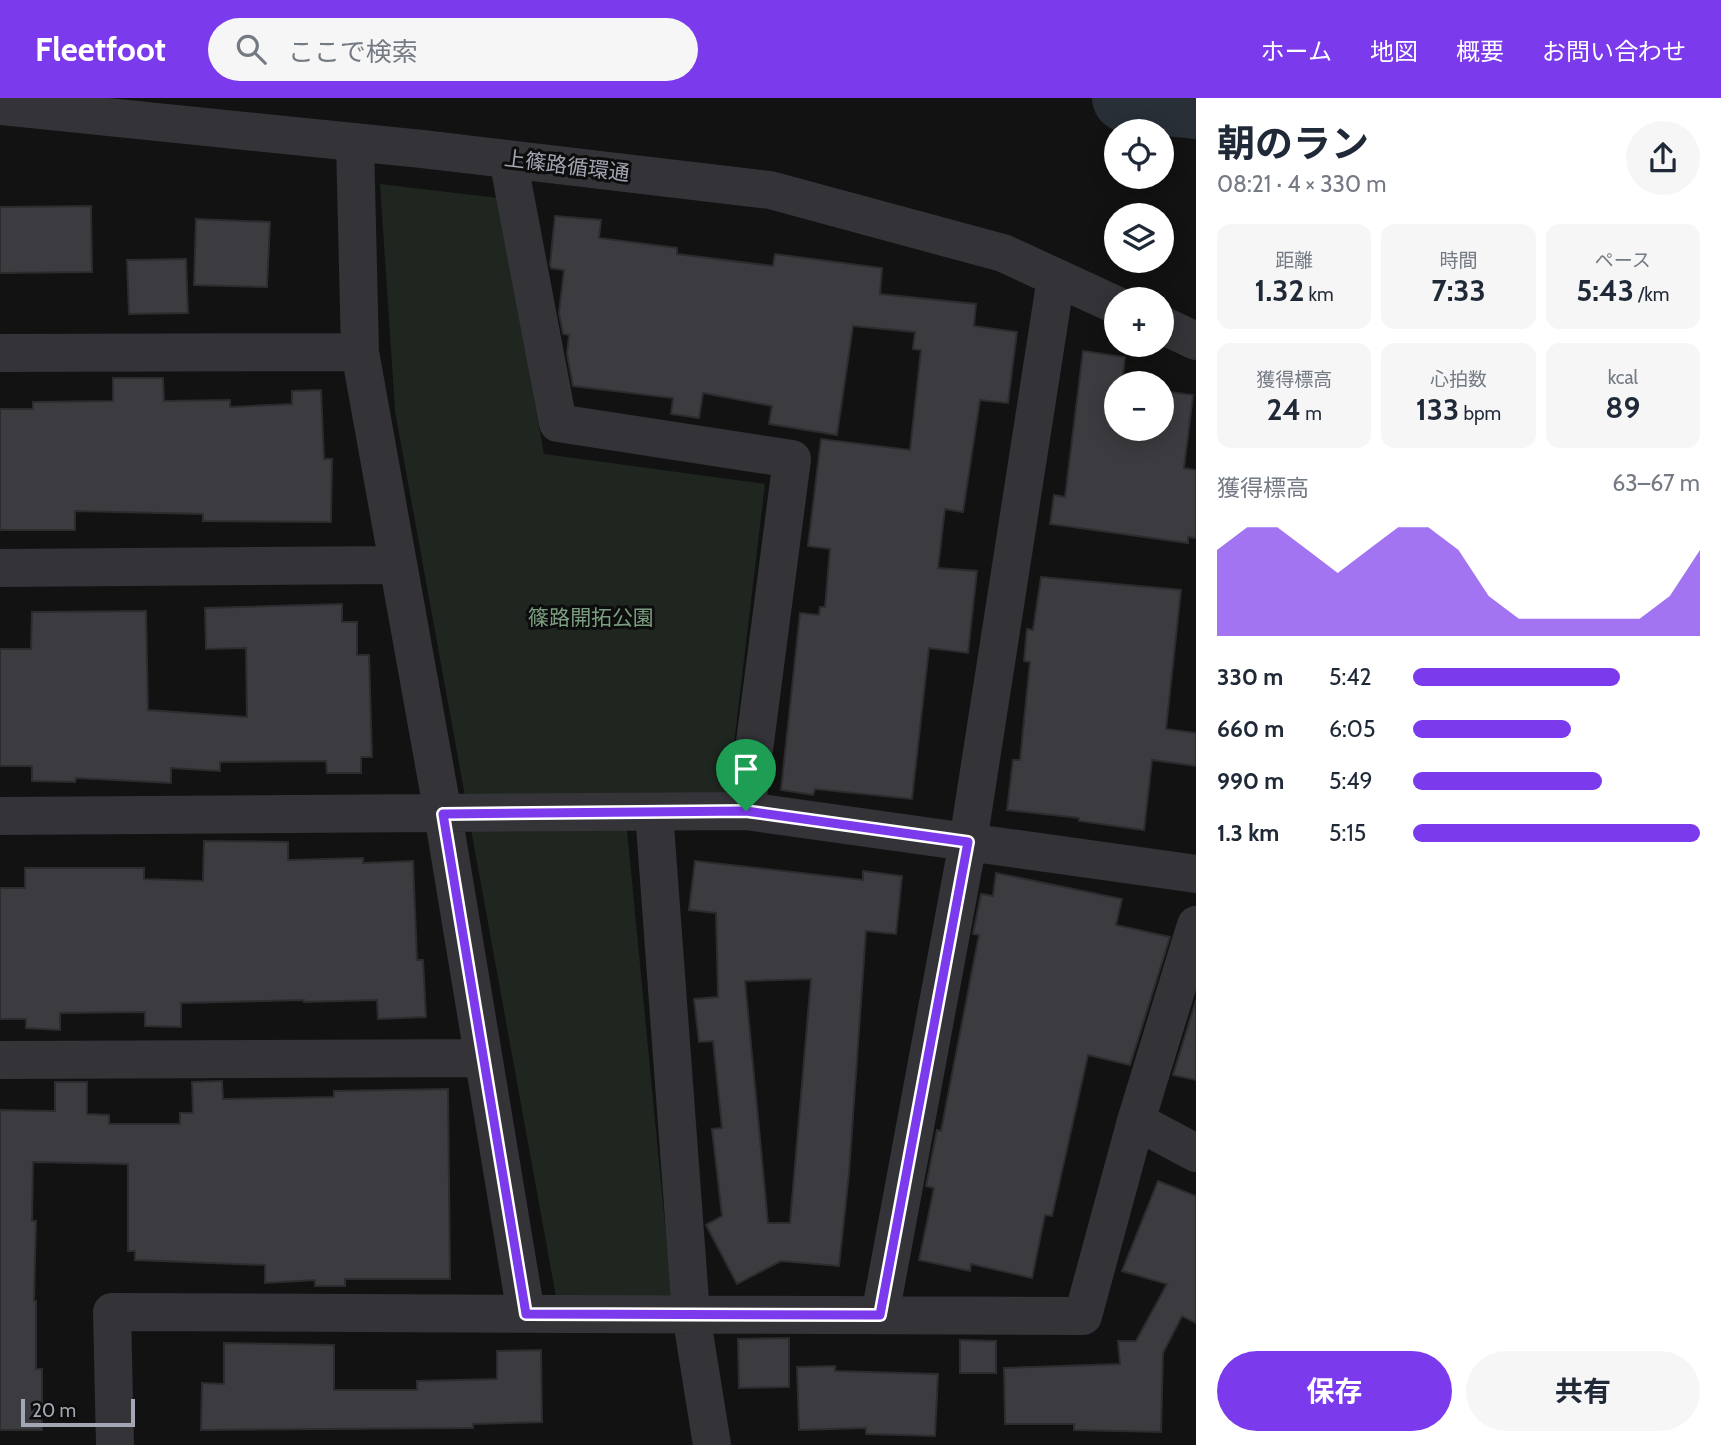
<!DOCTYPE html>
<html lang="ja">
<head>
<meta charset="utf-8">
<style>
	:root { --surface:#fff; --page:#f6f6f7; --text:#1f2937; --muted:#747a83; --accent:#7c3aed }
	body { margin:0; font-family:Cabin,"Noto Sans JP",sans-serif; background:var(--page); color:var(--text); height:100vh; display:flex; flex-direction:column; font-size:26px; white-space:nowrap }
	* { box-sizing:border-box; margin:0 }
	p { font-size:23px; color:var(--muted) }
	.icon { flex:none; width:38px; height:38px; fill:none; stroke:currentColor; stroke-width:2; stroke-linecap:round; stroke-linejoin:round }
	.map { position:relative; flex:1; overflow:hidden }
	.panel { display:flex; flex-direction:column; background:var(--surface); width:525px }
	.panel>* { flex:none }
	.tools { position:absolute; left:1104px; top:21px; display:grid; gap:14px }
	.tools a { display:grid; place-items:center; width:70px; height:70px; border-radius:50%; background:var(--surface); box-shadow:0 4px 18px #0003; font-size:35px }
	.scale { position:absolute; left:21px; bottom:18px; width:114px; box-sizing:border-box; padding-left:7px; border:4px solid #a3a7b3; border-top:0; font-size:19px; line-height:24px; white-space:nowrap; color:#a3a7b3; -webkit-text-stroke:5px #0d0d0e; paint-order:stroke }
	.pin { position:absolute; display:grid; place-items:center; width:60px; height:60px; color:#fff; margin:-72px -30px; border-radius:50% 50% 50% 0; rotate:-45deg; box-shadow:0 0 7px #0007 }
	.pin .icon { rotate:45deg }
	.round { display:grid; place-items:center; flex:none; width:74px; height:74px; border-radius:37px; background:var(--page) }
	.overview { display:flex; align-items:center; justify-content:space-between; height:119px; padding:0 21px }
	h1 { font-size:38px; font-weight:700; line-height:52px }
	.stats { display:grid; grid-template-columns:repeat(3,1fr); gap:10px; height:119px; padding:7px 21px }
	.stats div { display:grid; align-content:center; border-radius:14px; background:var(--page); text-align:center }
	.stats b { font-size:30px; font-weight:700 }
	.stats small { font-size:19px; font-weight:400 }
	.stats p { font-size:19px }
	.chart { height:196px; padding:14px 21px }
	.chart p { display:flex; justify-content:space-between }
	.chart svg { width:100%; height:126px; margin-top:7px; fill:var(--accent); opacity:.7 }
	.button { display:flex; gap:14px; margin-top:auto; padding:14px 21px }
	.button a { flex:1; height:80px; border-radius:42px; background:var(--accent); color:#fff; font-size:28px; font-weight:700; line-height:80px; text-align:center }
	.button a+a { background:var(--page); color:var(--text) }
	ul { padding:0 21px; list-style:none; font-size:23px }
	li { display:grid; grid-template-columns:112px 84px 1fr; align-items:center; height:52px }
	li i { height:18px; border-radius:9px; background:var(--accent) }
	header { display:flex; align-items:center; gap:42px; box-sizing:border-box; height:98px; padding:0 35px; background:var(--accent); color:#fff }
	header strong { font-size:33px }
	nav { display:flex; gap:38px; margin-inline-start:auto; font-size:24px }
	.search { width:490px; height:63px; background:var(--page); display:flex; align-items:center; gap:18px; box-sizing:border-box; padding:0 24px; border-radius:38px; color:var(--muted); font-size:26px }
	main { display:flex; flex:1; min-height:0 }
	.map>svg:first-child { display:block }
	.green { fill:#1e261f }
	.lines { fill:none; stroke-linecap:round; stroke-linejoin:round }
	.river { stroke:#282f36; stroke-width:68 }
	.building { fill:#3c3c40; stroke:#2c2c2f; stroke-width:2; fill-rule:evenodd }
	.minor { stroke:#333338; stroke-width:38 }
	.route-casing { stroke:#fff; stroke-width:14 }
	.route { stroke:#7c3aed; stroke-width:9 }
	.labels { text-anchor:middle; stroke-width:6; stroke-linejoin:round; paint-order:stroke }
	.street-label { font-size:21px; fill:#a3a7b3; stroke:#0d0d0e }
	.park-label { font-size:21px; fill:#7a9e7f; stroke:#0d0d0e }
</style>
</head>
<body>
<header>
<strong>Fleetfoot</strong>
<div class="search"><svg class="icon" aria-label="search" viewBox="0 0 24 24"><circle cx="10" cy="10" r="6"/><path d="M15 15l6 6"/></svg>ここで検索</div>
<nav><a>ホーム</a><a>地図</a><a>概要</a><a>お問い合わせ</a></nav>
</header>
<main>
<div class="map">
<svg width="1196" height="1347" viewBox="0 0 1196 1347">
	<rect width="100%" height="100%" fill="#121213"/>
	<path class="green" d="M 380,86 L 498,100 L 544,356 L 765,386 L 728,696 L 624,700 L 672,1199 L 556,1199 L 395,313 Z"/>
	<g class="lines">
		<path class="river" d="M 1126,0 L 1196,7"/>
	</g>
	<path class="building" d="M 91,108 L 92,174 L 0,175 L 0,109 Z
		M 555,118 L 601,122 L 599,140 L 677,150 L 677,156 L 773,168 L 775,156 L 882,170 L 880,196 L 976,206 L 974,228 L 1017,234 L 1008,305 L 980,302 L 963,414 L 945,411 L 938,470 L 977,473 L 968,555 L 929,550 L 912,701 L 815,691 L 813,697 L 781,692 L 800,515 L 819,517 L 820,509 L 825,509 L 830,451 L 808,448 L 821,341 L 910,352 L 921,252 L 913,251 L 915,234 L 853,228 L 837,337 L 769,326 L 772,308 L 703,295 L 699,320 L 671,316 L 673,300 L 573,288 L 567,256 L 569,237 L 563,236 L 559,215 L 564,172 L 551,170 L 550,167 Z
		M 196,121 L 270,124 L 267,189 L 194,187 Z
		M 186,161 L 188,215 L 129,216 L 127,162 Z
		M 1083,253 L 1125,259 L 1122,285 L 1116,285 L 1116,331 L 1162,331 L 1162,293 L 1193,297 L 1184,370 L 1196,372 L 1196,440 L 1188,439 L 1188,445 L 1050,426 L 1054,397 L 1065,399 Z
		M 113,280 L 163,280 L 164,303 L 230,302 L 230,309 L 292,306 L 292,293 L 321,292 L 324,361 L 332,361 L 331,424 L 203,423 L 203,416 L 75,413 L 75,432 L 0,432 L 0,311 L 33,311 L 33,304 L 113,303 Z
		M 1041,479 L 1181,492 L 1166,631 L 1196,635 L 1196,668 L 1152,662 L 1144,732 L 1079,723 L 1079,720 L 1007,712 L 1013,662 L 1020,662 L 1030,564 L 1024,563 L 1027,531 L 1033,532 Z
		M 342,506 L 342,524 L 357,524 L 357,557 L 369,557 L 372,659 L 361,659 L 361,675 L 327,675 L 326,663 L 220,664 L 220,673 L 171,670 L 171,685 L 76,680 L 75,684 L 32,683 L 32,668 L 0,668 L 0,551 L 31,551 L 32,514 L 146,513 L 148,612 L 247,619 L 246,550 L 206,551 L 205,510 Z
		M 204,743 L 288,744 L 288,762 L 363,760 L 363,765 L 413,763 L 417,862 L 423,862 L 426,919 L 378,921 L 377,902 L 304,904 L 304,902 L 181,905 L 181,929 L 145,928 L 145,914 L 60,915 L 60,932 L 26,930 L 26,921 L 0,921 L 0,790 L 25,790 L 25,770 L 144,770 L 144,781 L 203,783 Z
		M 695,763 L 863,782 L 863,773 L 902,778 L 896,836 L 866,833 L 849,1075 L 839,1168 L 781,1163 L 737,1186 L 706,1127 L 722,1118 L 712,1031 L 722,1030 L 713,943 L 699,944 L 694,901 L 718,899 L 716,815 L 689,812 ZM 811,881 L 790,1125 L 768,1125 L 745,883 Z
		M 996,775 L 1122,801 L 1116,827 L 1170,839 L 1130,967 L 1088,957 L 1052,1118 L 1045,1117 L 1032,1180 L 971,1166 L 970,1173 L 919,1162 L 934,1090 L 926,1088 L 937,1032 L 941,1033 L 979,837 L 973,836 L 981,796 L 993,798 Z
		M 1196,902 L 1196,982 L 1173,977 Z
		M 222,983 L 223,1001 L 334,999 L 334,993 L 448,991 L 450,1181 L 345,1181 L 345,1188 L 315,1188 L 315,1182 L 265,1185 L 265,1167 L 135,1162 L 135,1153 L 128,1153 L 128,1066 L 33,1064 L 32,1123 L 36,1123 L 34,1203 L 36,1203 L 36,1271 L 42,1271 L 42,1332 L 0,1332 L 0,1012 L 55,1013 L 55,984 L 87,984 L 87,1016 L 109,1017 L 109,1026 L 180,1026 L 180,1015 L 193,1015 L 192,984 Z
		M 1158,1083 L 1196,1098 L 1196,1225 L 1182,1218 L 1163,1255 L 1161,1334 L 1074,1332 L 1074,1326 L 1005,1326 L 1004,1270 L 1120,1266 L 1118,1243 L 1136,1243 L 1167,1186 L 1122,1173 Z
		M 789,1240 L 789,1289 L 739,1290 L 738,1241 Z
		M 960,1242 L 996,1243 L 996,1275 L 960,1275 Z
		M 224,1245 L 334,1247 L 334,1292 L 417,1292 L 417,1283 L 497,1281 L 497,1253 L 541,1252 L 542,1324 L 473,1326 L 473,1330 L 201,1332 L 202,1285 L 224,1286 Z
		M 835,1268 L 835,1273 L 938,1276 L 935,1338 L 866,1336 L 866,1330 L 799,1332 L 797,1269 Z"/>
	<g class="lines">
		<path class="minor" d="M 0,8 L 422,51 L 770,92 L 1003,155 L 1116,207
			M 355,44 L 360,254 L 443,716 L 526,1216
			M 508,61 L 558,325 L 792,361 L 746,713
			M 1162,227 L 1196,243
			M 0,255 L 360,254
			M 0,470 L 398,467
			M 654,714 L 691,1216 L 712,1347
			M 0,718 L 746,713 L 1196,776
			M 0,962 L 483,960
			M 1136,1023 L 1196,1055
			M 880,1217 L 968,744 L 1056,180
			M 115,1347 L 112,1214 L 1083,1218 L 1136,1023 L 1196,827"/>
	</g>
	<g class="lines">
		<defs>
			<path id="route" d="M 746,713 L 968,744 L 880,1217 L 526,1216 L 443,716 Z"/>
		</defs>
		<use href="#route" class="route-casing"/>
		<use href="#route" class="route"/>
	</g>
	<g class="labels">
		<g class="street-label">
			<text transform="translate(567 68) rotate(7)" y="7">上篠路循環通</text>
		</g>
		<g class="park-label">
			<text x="591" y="527">篠路開拓公園</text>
		</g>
	</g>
</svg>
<div class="tools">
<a><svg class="icon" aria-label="locate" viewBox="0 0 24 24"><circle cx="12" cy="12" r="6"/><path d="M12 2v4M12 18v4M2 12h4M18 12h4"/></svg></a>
<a><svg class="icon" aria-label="layers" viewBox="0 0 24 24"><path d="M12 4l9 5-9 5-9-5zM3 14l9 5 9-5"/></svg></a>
<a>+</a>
<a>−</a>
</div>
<div class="scale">20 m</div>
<div class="pin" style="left:746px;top:713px;background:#1e9e55"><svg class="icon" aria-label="arrive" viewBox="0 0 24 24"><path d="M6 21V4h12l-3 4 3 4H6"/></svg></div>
</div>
<section class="panel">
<div class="overview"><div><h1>朝のラン</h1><p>08:21 · 4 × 330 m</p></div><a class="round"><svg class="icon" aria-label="share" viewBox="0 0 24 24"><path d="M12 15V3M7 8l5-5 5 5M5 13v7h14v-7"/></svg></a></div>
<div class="stats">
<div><p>距離</p><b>1.32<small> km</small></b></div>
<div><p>時間</p><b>7:33</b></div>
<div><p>ペース</p><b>5:43<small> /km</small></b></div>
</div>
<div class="stats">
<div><p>獲得標高</p><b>24<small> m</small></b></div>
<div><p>心拍数</p><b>133<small> bpm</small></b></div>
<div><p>kcal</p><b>89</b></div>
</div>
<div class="chart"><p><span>獲得標高</span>63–67 m</p>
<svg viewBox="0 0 160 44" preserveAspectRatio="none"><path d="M0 44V14L10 6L20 6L30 14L40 22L50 14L60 6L70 6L80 14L90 30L100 38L110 38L120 38L130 38L140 38L150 30L160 14V44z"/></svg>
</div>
<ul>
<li><b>330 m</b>5:42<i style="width:72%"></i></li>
<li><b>660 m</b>6:05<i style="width:55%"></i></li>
<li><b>990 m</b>5:49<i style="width:66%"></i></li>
<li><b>1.3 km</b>5:15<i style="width:100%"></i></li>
</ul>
<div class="button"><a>保存</a><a>共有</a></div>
</section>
</main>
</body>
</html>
